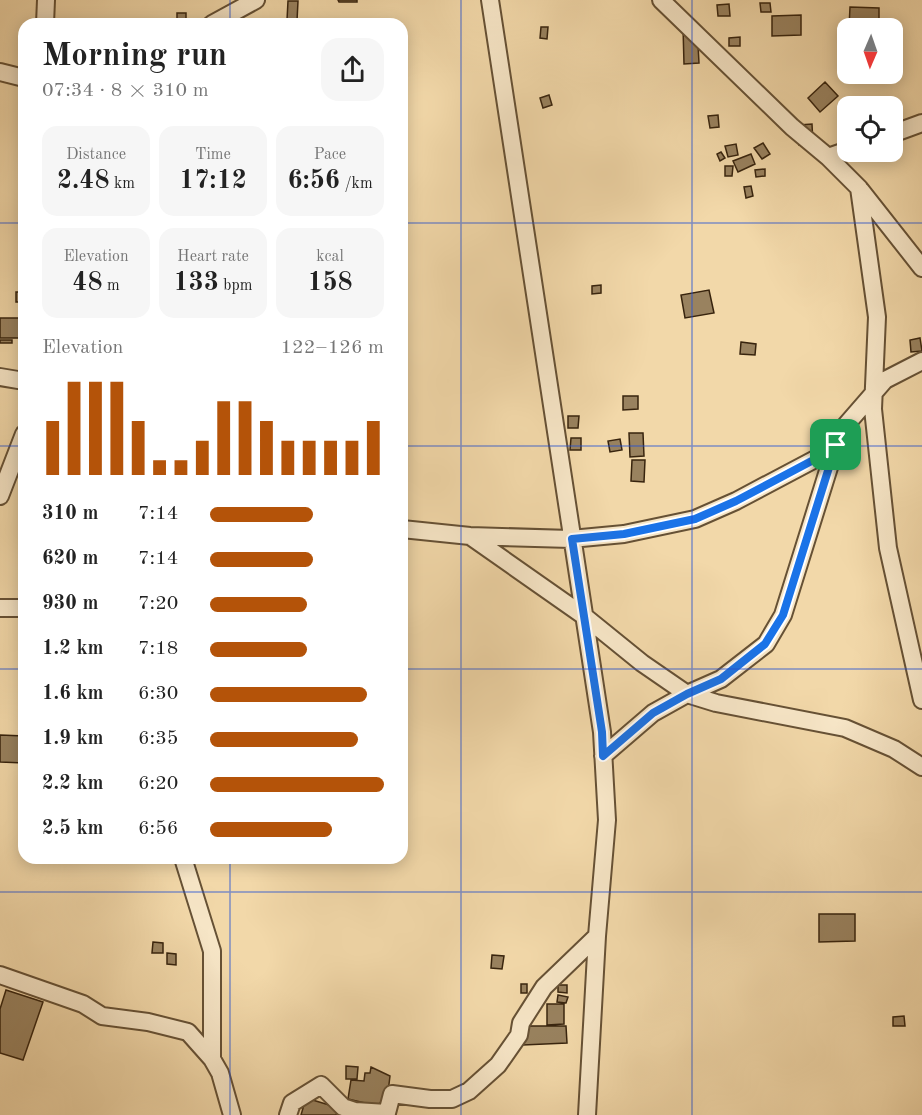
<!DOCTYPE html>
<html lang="en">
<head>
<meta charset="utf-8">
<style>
	:root { --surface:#fff; --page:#f6f6f6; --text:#222; --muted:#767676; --accent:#b45309 }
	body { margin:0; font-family:"Old Standard TT",serif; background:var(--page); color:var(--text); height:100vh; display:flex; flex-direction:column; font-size:22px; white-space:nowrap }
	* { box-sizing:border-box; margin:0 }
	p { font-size:20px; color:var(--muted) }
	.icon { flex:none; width:33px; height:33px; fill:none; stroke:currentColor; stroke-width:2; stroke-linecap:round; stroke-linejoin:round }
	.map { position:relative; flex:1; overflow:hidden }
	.drawer { position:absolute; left:18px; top:18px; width:390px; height:846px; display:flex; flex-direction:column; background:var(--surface); border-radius:18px; box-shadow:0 3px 15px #0003 }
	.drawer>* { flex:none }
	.needle { width:39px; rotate:182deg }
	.fabs { position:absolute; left:837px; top:18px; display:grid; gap:12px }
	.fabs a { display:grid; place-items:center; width:66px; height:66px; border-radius:12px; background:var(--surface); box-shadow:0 3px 15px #0003; font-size:30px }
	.pin { position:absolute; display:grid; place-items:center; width:51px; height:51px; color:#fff; margin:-26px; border-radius:12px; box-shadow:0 3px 9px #0006 }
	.round { display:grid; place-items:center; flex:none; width:63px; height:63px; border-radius:18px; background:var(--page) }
	.head { display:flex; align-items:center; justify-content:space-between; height:102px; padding:0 24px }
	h1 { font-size:33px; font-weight:800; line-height:45px }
	.figures { display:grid; grid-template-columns:repeat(3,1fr); gap:9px; height:102px; padding:6px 24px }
	.figures div { display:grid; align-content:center; border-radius:15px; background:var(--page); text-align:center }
	.figures b { font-size:26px; font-weight:800 }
	.figures small { font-size:16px; font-weight:400 }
	.figures p { font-size:16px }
	.chart { height:168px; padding:12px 24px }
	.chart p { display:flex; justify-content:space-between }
	.chart svg { width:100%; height:108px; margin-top:6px; stroke:var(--accent); stroke-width:6 }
	ul { padding:0 24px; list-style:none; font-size:20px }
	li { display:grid; grid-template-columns:96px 72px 1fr; align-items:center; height:45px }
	li i { height:15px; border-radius:8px; background:var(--accent) }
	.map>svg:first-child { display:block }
	.building { fill:#99825f; stroke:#38240e; stroke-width:1.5 }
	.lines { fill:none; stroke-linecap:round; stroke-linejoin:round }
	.minor-casing { stroke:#665135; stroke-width:20 }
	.minor { stroke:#f7e6c7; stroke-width:16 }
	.route-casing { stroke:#fff; stroke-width:12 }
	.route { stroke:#1a73e8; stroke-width:8 }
	.grid { fill:none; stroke:#1d4ed8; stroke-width:1.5; stroke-opacity:0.55 }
</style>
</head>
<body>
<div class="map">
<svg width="922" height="1115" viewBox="0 0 922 1115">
	<rect width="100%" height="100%" fill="#f2d8a9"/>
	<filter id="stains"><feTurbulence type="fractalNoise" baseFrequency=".00333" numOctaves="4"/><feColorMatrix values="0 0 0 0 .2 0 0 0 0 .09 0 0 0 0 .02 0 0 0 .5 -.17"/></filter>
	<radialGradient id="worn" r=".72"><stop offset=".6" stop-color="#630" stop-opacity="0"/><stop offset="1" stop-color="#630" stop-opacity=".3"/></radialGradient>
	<path class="building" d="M 338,0 L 357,0 L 357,2 L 339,2 Z
		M 288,1 L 298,1 L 297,21 L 287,20 Z
		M 760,3 L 770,3 L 771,12 L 761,12 Z
		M 729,4 L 730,16 L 718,16 L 717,5 Z
		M 850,7 L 879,8 L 879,28 L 849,28 Z
		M 177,13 L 186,13 L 186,24 L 177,24 Z
		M 801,15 L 801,35 L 772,36 L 772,16 Z
		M 697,26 L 699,63 L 684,64 L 683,27 Z
		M 541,27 L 548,27 L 547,39 L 540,38 Z
		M 740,37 L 740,46 L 729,46 L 729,38 Z
		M 825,82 L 838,96 L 820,112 L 808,98 Z
		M 549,95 L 552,105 L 543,108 L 540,98 Z
		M 718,115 L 719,127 L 710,128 L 708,116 Z
		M 812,124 L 813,144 L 799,145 L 799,125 Z
		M 763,143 L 770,154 L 762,159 L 754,148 Z
		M 736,144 L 738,155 L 728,157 L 725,146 Z
		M 721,152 L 725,158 L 720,161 L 717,154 Z
		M 751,154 L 755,164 L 738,172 L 733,161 Z
		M 725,166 L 733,166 L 732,176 L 725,176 Z
		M 765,169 L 765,176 L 756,177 L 755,170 Z
		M 751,186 L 753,196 L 746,198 L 744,187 Z
		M 601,285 L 601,293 L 592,294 L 592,286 Z
		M 709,290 L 714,313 L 685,318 L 681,295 Z
		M 16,292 L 24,292 L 24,302 L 16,302 Z
		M 0,318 L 24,318 L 24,338 L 0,338 Z
		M 920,338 L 922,351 L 911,352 L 910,340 Z
		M 0,340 L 12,340 L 12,343 L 0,343 Z
		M 741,342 L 756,344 L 755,355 L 740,354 Z
		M 623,396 L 638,396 L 638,409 L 623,410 Z
		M 568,416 L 579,416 L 578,428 L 568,428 Z
		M 629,433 L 643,433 L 644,456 L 630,457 Z
		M 571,438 L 581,438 L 581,450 L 570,450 Z
		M 620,439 L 622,450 L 610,452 L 608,441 Z
		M 632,460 L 645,460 L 644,482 L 631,481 Z
		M 0,735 L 24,736 L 24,763 L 0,762 Z
		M 819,914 L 855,914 L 855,941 L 819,942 Z
		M 153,942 L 163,943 L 163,953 L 152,953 Z
		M 167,953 L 176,954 L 176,965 L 167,964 Z
		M 492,955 L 504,956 L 502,969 L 491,968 Z
		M 521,984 L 527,984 L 527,993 L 521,993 Z
		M 558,985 L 567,985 L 567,993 L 558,992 Z
		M 6,990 L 43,1002 L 23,1060 L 0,1053 L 0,1009 Z
		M 558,995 L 568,997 L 566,1003 L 557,1002 Z
		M 547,1004 L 564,1004 L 564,1024 L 547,1025 Z
		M 904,1016 L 905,1026 L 893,1026 L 893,1017 Z
		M 523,1026 L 566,1026 L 567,1043 L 523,1045 Z
		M 346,1066 L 358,1067 L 357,1079 L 346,1079 Z
		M 371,1067 L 390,1076 L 386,1108 L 348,1099 L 351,1080 L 364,1081 L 365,1073 L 370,1073 Z
		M 306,1098 L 339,1108 L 336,1115 L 301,1115 Z"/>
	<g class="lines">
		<defs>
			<path id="minor" d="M 490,0 L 602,732 L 607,820 L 597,936 L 587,1115
				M 661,0 L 792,127 L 828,157 L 859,188 L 922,268
				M 45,24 L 46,0
				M 212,24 L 256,0
				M 0,72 L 24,78
				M 892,134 L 922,123
				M 828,157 L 848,150
				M 859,188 L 877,317 L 873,409 L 888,548 L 922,700
				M 0,377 L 24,381
				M 0,496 L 24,434
				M 402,529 L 470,536 L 571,539 L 624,534 L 695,519 L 736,501 L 821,456 L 836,445 L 845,426 L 885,380 L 922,361
				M 470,536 L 584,616 L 642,663 L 687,694 L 716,703 L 845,728 L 894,749 L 922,767
				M 0,608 L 24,608
				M 603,756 L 653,713 L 687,694 L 721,679 L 766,644 L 783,615 L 836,445
				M 183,858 L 212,951 L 212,1059
				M 0,975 L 83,1004 L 102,1016 L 148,1022 L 188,1032 L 212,1059 L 220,1073 L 232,1115
				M 288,1115 L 292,1103 L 321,1085 L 343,1107 L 355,1111 L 387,1113 L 392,1094 L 430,1099 L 452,1099 L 469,1091 L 498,1065 L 519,1035 L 521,1023 L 544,987 L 597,936"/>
		</defs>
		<use href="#minor" class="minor-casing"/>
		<use href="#minor" class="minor"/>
	</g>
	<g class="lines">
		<defs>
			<path id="route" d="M 836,445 L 783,615 L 765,644 L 721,679 L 687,694 L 653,713 L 603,756 L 602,732 L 572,539 L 624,534 L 695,519 L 736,501 L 821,456 Z"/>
		</defs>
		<use href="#route" class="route-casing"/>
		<use href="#route" class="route"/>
	</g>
	<path class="grid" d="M 230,0 L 230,24M 461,0 L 461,1115M 692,0 L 692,1115M 0,223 L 24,223M 402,223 L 922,223M 0,446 L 24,446M 402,446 L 922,446M 0,669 L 24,669M 402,669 L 922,669M 230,858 L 230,1115M 0,892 L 922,892"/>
	<rect width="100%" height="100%" filter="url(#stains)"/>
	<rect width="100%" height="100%" fill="url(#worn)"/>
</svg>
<div class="fabs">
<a><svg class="needle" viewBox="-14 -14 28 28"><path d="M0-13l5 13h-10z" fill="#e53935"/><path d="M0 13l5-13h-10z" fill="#767676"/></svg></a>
<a><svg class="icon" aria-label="locate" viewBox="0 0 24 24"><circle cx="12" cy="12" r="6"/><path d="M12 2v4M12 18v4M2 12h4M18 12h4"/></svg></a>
</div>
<div class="pin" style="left:836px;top:445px;background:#1e9e55"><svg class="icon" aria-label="arrive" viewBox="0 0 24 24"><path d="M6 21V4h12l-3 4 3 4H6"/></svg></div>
<section class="drawer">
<div class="head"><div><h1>Morning run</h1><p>07:34 · 8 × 310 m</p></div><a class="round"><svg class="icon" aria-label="share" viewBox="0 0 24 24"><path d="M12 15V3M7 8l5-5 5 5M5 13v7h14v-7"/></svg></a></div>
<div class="figures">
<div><p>Distance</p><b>2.48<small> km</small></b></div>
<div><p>Time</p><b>17:12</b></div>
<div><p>Pace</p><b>6:56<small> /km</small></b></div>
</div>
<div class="figures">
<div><p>Elevation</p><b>48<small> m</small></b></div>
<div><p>Heart rate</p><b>133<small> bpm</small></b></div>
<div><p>kcal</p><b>158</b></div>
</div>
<div class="chart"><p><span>Elevation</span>122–126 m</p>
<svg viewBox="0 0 160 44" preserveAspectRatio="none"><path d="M5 44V22M15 44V6M25 44V6M35 44V6M45 44V22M55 44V38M65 44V38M75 44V30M85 44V14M95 44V14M105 44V22M115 44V30M125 44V30M135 44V30M145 44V30M155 44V22"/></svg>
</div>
<ul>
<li><b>310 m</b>7:14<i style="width:59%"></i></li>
<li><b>620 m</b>7:14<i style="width:59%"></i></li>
<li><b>930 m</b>7:20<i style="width:56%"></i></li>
<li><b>1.2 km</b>7:18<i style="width:56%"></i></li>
<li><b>1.6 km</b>6:30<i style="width:90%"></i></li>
<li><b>1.9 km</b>6:35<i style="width:85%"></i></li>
<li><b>2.2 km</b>6:20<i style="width:100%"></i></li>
<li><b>2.5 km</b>6:56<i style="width:70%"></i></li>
</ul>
</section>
</div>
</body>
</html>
